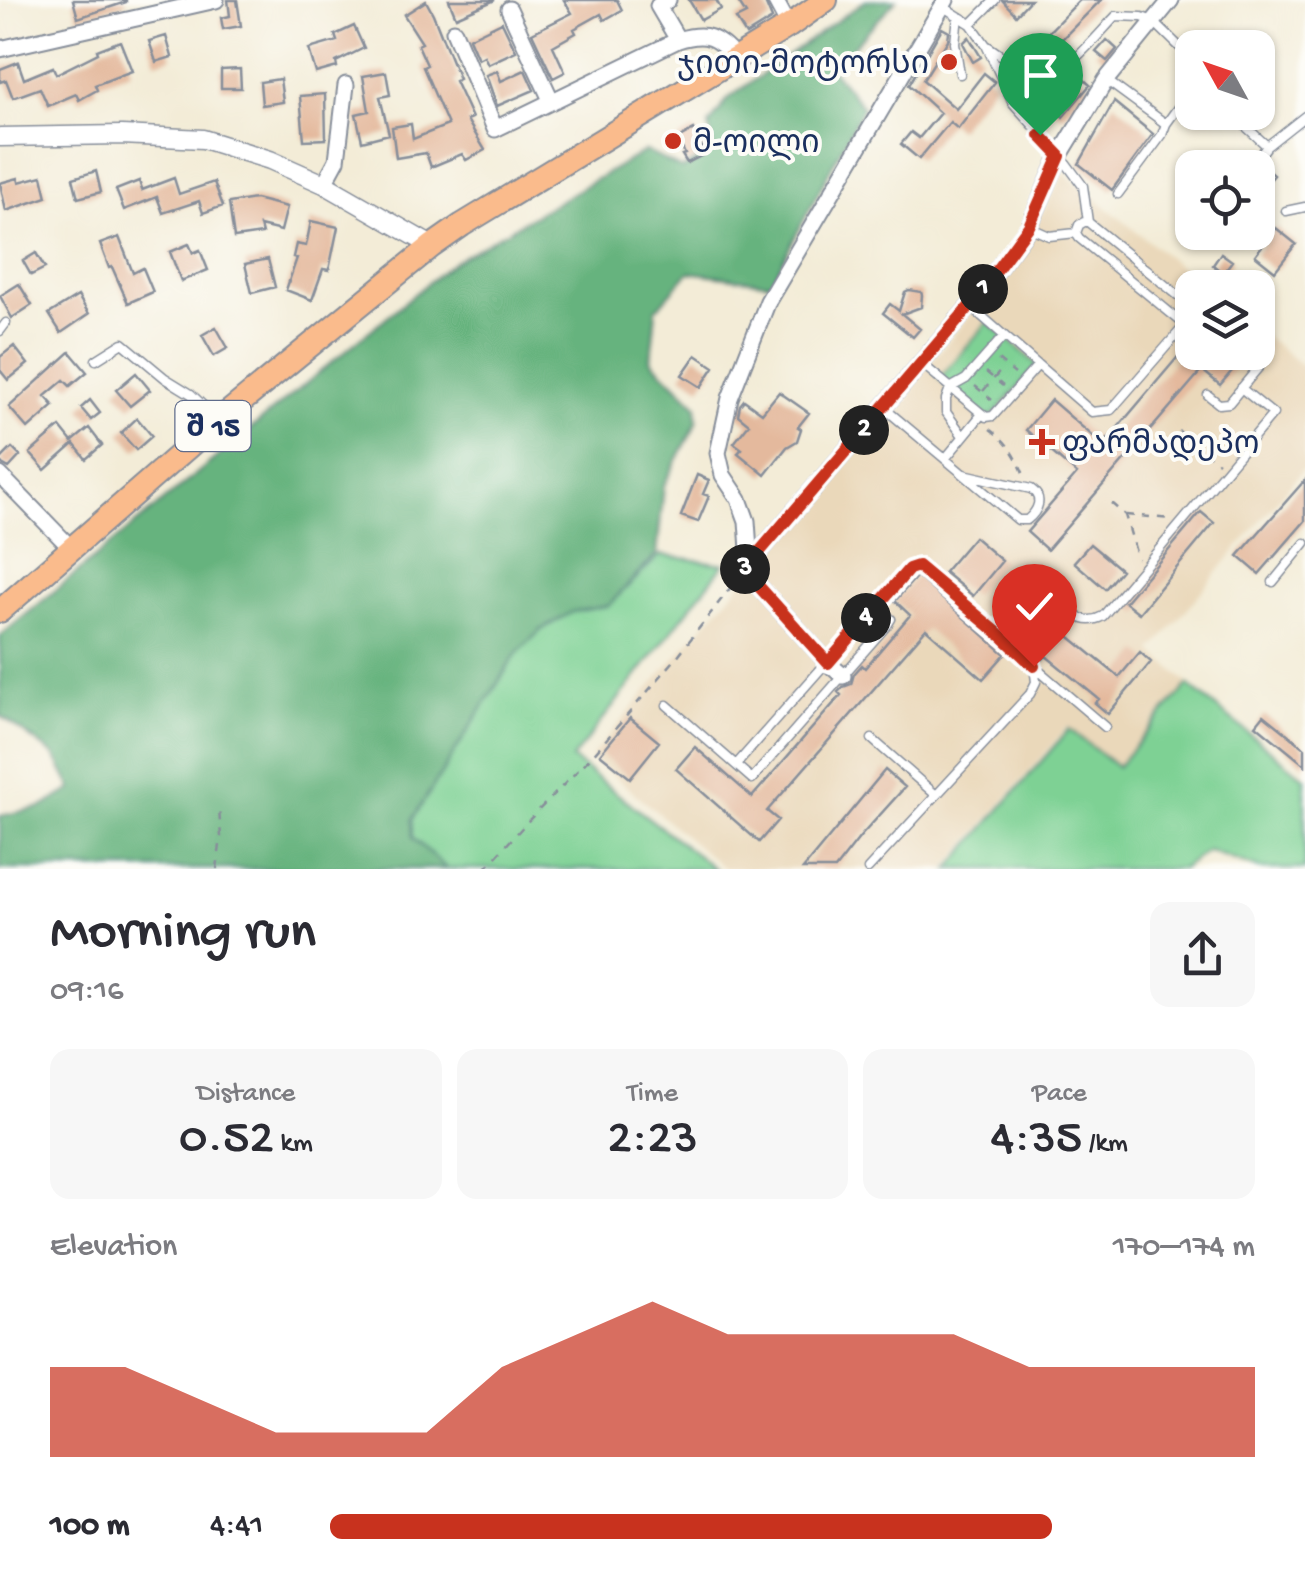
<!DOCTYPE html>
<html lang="en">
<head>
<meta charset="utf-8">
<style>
	:root { --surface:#fff; --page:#f7f7f7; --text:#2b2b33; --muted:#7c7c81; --accent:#c8321e }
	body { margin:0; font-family:"Gochi Hand","Noto Sans Georgian",sans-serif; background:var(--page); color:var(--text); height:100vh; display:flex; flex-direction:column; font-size:38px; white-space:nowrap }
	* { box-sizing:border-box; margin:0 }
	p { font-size:32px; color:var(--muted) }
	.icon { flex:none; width:55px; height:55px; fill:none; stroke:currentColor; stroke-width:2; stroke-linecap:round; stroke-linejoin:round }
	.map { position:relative; height:869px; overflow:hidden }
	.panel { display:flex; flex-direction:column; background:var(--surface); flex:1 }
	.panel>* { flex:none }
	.needle { width:65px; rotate:310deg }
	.controls { position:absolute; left:1175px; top:30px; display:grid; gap:20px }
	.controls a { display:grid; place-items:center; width:100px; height:100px; border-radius:20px; background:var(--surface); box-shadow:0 2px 8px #0004; font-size:50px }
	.pin { position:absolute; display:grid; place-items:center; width:85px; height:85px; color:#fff; margin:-102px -42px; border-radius:50% 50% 50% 0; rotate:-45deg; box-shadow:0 0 10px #0007 }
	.pin .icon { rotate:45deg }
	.km { position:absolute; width:50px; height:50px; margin:-25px; border-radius:50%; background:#222; color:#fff; font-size:28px; line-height:50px; text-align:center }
	.round { display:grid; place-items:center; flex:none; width:105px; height:105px; border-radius:20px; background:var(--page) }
	.headline { display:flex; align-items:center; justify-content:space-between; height:170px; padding:0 50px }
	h1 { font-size:55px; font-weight:600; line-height:75px }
	.figures { display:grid; grid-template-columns:repeat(3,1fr); gap:15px; height:170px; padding:10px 50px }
	.figures div { display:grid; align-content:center; border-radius:20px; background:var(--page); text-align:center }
	.figures b { font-size:50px; font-weight:600 }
	.figures small { font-size:28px; font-weight:400 }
	.figures p { font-size:28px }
	.chart { height:280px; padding:20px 50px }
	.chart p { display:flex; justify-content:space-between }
	.chart svg { width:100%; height:180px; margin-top:10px; fill:var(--accent); opacity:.7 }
	ul { padding:0 50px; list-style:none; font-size:32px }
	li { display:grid; grid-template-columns:160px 120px 1fr; align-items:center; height:75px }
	li i { height:25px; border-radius:12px; background:var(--accent) }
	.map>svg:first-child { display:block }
	.built { fill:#ead8ba }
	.green { fill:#7ed194; stroke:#4c8079; stroke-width:2.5 }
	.forest { fill:#66b37e; stroke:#40716e; stroke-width:2.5 }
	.building { fill:#e4b99d }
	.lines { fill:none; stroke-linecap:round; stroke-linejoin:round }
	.service-casing { stroke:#878e9a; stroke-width:11 }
	.minor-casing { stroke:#878e9a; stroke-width:19 }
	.tertiary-casing { stroke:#878e9a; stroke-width:21 }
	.primary-casing { stroke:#878e9a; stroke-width:26 }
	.path { stroke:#878e9a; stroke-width:2.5; stroke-dasharray:8 8; stroke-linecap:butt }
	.service { stroke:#fff; stroke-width:8 }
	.minor { stroke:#fff; stroke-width:15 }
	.tertiary { stroke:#fff; stroke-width:18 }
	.primary { stroke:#fabb8c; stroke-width:22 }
	.route-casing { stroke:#fff; stroke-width:20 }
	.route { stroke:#c8321e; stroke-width:12 }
	.poi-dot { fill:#c8321e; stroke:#fdfcf7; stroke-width:4 }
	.labels { text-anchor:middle; stroke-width:8; stroke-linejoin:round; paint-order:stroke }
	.shield { fill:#fdfcf7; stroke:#5f6c8c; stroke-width:2.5 }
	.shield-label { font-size:30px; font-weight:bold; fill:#1b2f5e }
	.poi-label { font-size:32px; fill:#1b2f5e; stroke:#fdfcf7; text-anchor:start }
</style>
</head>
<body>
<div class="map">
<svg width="1305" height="869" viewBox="0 0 1305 869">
	<rect width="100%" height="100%" fill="#fdfcf7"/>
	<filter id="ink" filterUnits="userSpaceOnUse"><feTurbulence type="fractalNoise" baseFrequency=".01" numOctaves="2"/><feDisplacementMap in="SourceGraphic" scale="20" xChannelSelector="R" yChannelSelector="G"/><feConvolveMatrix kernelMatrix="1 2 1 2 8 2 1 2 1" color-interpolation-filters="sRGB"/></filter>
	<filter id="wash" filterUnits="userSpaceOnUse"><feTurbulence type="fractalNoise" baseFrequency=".0048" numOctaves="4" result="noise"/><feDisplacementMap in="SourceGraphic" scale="40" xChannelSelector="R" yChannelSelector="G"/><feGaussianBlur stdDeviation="2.25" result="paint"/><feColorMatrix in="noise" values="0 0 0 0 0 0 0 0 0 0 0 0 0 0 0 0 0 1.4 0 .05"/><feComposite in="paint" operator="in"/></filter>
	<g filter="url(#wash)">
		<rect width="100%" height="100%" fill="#f3ecd7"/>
		<path class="built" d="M 1064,173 L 1205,287 L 1192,288 L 1192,352 L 1258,352 L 1258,330 L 1305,368 L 1303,378 L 1305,381 L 1305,467 L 1152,651 L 1190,685 L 1118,770 L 1067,727 L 945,869 L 725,869 L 591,757 L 655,681 L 820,493 L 1015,262 Z"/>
		<path class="green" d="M 988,322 L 1038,365 L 993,416 L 986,417 L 939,379 Z
			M 660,555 L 724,564 L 572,759 L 715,869 L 447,869 L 413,838 L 412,820 L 516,654 L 541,630 L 572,612 L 608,606 Z
			M 1188,685 L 1305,778 L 1305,869 L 1260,869 L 1208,851 L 1181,869 L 949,869 L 1069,729 L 1117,767 Z"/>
		<path class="forest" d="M 866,0 L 896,0 L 832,70 L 863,107 L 771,283 L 689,272 L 656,310 L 651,360 L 697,405 L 697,422 L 664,485 L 657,554 L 608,606 L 572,612 L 541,630 L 516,654 L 412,820 L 413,838 L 447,869 L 0,869 L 0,816 L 42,807 L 72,789 L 55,756 L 0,715 L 0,636 L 452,263 L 645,151 L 682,169 L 714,151 L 709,125 L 728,99 Z"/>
		<g id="blocks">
			<path class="building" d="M 73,0 L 126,0 L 126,2 L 78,18 Z
				M 228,0 L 237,0 L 241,26 L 223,29 L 221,18 L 230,16 Z
				M 449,0 L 495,0 L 456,17 Z
				M 564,0 L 617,0 L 622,10 L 604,20 L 601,14 L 574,29 L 576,33 L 553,46 L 565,72 L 553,78 L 532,33 L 572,13 Z
				M 689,0 L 716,0 L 721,9 L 701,20 Z
				M 737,0 L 764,0 L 772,19 L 746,35 L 736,19 L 746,14 Z
				M 1002,0 L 1030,0 L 1016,15 Z
				M 1080,0 L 1101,0 L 1041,60 L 1031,50 Z
				M 426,1 L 433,14 L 459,79 L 455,81 L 472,118 L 467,120 L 485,150 L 466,160 L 462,154 L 431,167 L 426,153 L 396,158 L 392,127 L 411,124 L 413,139 L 448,125 L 423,67 L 427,65 L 418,45 L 422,43 L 404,15 Z
				M 502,22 L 516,51 L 488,64 L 484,56 L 478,59 L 469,38 Z
				M 354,26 L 364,48 L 336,62 L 337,67 L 316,73 L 309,49 L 337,41 L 335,35 Z
				M 942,28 L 949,32 L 948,40 L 923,80 L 956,109 L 984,73 L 995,82 L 958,129 L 950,122 L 919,159 L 901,144 L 911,132 L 919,138 L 940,113 L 909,85 Z
				M 166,36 L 172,57 L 156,62 L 149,41 Z
				M 969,37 L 981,57 L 973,62 L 963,43 Z
				M 1107,40 L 1117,49 L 1107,61 L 1096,52 Z
				M 120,41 L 132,71 L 95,85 L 97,90 L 79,100 L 76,94 L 48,106 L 40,88 L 13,98 L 6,80 L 0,82 L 0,69 L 18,62 L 24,79 L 53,67 L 56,74 L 98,53 L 97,50 Z
				M 240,69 L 241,88 L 221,88 L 221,70 Z
				M 525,70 L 534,90 L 497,106 L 486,75 L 497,71 L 501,81 Z
				M 1073,70 L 1090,85 L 1063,117 L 1050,104 L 1070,84 L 1065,79 Z
				M 386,72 L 390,95 L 380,97 L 389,134 L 362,141 L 356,114 L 369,111 L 363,76 Z
				M 280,79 L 283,102 L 262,105 L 260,82 Z
				M 325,94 L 326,139 L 304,140 L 300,96 Z
				M 1114,102 L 1153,134 L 1112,190 L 1079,164 Z
				M 694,130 L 705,154 L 687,163 L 682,155 L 685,154 L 678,139 Z
				M 1264,166 L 1274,175 L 1258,194 L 1258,173 Z
				M 96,171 L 101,192 L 78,198 L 73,178 Z
				M 42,176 L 47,197 L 6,211 L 0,183 L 18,178 L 19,182 Z
				M 174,178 L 179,194 L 214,182 L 223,206 L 203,213 L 199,201 L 163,213 L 157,197 L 124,210 L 116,190 L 139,181 L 142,190 Z
				M 255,199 L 287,207 L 281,231 L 260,226 L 262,234 L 234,238 L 229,203 Z
				M 311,221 L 338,227 L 329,270 L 323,269 L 312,300 L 286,290 L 297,258 L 293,257 L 296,244 L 306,246 Z
				M 1276,228 L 1296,244 L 1275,271 L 1255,255 Z
				M 119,237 L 133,273 L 143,268 L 153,292 L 128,303 L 112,267 L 109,268 L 100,244 Z
				M 189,244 L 193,253 L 200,250 L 208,270 L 181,281 L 170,252 Z
				M 36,253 L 45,268 L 31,275 L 23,261 Z
				M 1221,253 L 1232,261 L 1223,273 L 1213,265 Z
				M 268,259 L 275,287 L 252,293 L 245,264 Z
				M 1249,274 L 1265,288 L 1237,288 Z
				M 19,284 L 32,305 L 12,318 L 0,296 Z
				M 909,290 L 921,292 L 922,295 L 921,307 L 902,314 L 920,329 L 913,337 L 883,313 L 890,304 L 899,311 L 905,292 Z
				M 78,296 L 89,314 L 61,333 L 49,314 Z
				M 216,327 L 228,348 L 214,356 L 202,335 Z
				M 14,346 L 28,364 L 8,380 L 0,370 L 0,357 Z
				M 70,352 L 87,372 L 70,386 L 64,380 L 45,396 L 54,406 L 28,429 L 9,407 Z
				M 1182,352 L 1188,357 L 1192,352 L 1248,352 L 1220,385 L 1202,370 L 1047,550 L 1027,532 L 1077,474 L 1026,430 L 1051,400 L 1103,445 Z
				M 696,355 L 714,367 L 701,387 L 682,375 Z
				M 136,373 L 150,390 L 130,406 L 116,390 Z
				M 779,392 L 809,413 L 798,427 L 801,429 L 797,441 L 787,447 L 765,475 L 738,453 L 742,449 L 734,443 L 749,424 L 738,415 L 740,405 L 744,400 L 762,413 Z
				M 90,400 L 100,413 L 91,420 L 81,408 Z
				M 137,418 L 152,436 L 136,450 L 121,433 Z
				M 60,427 L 72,442 L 89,428 L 102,445 L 86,459 L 74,444 L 45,470 L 30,453 Z
				M 12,448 L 20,456 L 9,468 L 2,464 L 0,460 Z
				M 697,475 L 709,480 L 703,494 L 709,496 L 698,522 L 681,516 Z
				M 1305,480 L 1305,521 L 1259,574 L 1238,556 Z
				M 1201,512 L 1214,523 L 1139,613 L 1125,602 Z
				M 974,537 L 1002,561 L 973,596 L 944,572 Z
				M 1090,544 L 1121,570 L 1105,589 L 1074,562 Z
				M 917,576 L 1005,654 L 983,679 L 926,629 L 767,811 L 778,820 L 759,842 L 676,769 L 695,747 L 752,797 L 841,695 L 838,692 L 843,687 L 851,684 L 854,674 L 862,665 L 865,668 L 910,615 L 895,601 Z
				M 1056,611 L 1072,625 L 1065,633 L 1119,677 L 1140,652 L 1151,662 L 1108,714 L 1095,703 L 1099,699 L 1046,656 L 1043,659 L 1027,646 Z
				M 1264,715 L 1305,748 L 1305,765 L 1256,725 Z
				M 630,718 L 659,742 L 630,778 L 600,754 Z
				M 885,770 L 905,787 L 860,837 L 835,869 L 803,869 Z"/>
		</g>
	</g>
	<g filter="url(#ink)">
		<use href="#blocks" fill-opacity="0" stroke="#878e9a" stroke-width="2.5"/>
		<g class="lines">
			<defs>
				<path id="service" d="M 942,6 L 971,24 L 986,45 L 1013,103 L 1060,155 L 1083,186 L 1088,222 L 1192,307
					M 958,16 L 955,43 L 960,74
					M 971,24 L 995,0
					M 986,45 C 1000,54 1026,75 1042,77 C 1063,79 1101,31 1116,16 L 1142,17 L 1153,21 L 1192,59
					M 1106,80 L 1166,124 L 1162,135 L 1118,194
					M 1230,112 L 1267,146
					M 1166,124 L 1192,88
					M 1251,168 L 1267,146 L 1305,116
					M 1286,211 L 1305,207
					M 1029,227 L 1049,236 L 1076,233
					M 1199,234 L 1200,232
					M 970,306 L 1092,412 L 1111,410 L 1185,325 L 1079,238 L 1076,233 L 1079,225 L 1084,222 L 1088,222
					M 0,331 L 6,323
					M 96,360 L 123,343 L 165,378 L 191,394 L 215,417
					M 921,363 L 986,417 L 993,416 L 1038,365
					M 1208,395 L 1219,404 L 1229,403 L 1268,356 L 1258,347
					M 883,407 L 1018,520 L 1027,520 C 1038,511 1044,498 1031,489 L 964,474
					M 963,436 L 946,412 L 946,399 L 950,388 L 966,379 L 1004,336
					M 945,459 L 982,414
					M 1273,582 L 1305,543
					M 1004,638 C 1019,624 1032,605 1053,600 C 1071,610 1082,628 1103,616 L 1273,414 L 1241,388
					M 1037,669 L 1105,727
					M 667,705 L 752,779 L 888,624 L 891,619 L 877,605
					M 872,739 L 936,795
					M 736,765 L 909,569 L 913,566 L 922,569 L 1034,666 L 1036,682 L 1030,694 L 868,869"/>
				<path id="minor" d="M 668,0 L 658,6 L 678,40
					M 775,0 L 789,26
					M 509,9 L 551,100
					M 454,31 L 495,129 L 678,40 C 707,31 716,37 736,58
					M 0,49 L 216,0
					M 324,184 L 337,160 L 346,85
					M 0,475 L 71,548
					M 745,566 L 749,550 L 747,521 L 739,499 L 723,475 L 718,453 L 730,398 L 768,301 L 946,0
					M 744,570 L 970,306 L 1029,227 L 1060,155 L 1106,80 L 1171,0
					M 744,570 L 828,663 L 843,676"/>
				<path id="tertiary" d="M 0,137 L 122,135 L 203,139 L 270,160 L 324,184 L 432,246"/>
				<path id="primary" d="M 0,611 L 219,420 L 432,246 L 462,225 L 789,26 L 826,0"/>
			</defs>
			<use href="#service" class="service-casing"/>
			<use href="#minor" class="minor-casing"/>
			<use href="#tertiary" class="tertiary-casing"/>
			<use href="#primary" class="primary-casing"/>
			<path class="path" d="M 998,360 L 1015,374
				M 986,372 L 1003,386
				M 975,386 L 992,400
				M 983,391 L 1004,367
				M 990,429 C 1008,442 1018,458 1025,478
				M 1179,431 L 1218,462
				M 1111,503 L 1125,515 L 1138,559
				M 1126,515 L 1173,519
				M 217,869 L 221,837 L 219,809
				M 485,869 L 528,821 L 591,757 L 673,662 L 734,583"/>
			<use href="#service" class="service"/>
			<use href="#minor" class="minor"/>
			<use href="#tertiary" class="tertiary"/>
			<use href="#primary" class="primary"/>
		</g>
	</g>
	<g class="lines" filter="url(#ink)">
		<defs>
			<path id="route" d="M 1034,666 L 1004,638 L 918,566 L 909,569 L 828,663 L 744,570 L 970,306 L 1029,226 L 1060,156 L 1040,135"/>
		</defs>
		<use href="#route" class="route-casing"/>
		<use href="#route" class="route"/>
	</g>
	<g class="poi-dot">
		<circle cx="949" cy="62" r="10"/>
		<circle cx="673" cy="141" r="10"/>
		<path d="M1037 427h10v10h10v10h-10v10h-10v-10h-10v-10h10z"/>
	</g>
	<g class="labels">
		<rect class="shield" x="175.5" y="401" width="75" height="50" rx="8"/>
		<g class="shield-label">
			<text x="213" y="436">შ 15</text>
		</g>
		<g class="poi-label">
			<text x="929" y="73" text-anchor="end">ჯითი-მოტორსი</text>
			<text x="693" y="152">მ-ოილი</text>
			<text x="1062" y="453">ფარმადეპო</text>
		</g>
	</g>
</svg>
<div class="controls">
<a><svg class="needle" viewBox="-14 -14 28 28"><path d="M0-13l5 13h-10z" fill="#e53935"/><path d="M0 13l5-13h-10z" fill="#7c7c81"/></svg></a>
<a><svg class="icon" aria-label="locate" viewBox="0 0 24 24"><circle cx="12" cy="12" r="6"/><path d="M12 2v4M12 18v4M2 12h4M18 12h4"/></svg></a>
<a><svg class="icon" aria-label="layers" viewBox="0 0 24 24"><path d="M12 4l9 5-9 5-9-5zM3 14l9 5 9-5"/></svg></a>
</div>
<div class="pin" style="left:1040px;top:135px;background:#1e9e55"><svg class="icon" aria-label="arrive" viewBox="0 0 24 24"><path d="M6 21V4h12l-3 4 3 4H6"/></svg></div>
<div class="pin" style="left:1034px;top:666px;background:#d93025"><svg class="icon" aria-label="check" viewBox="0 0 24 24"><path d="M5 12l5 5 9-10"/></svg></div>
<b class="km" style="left:983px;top:289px">1</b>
<b class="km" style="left:864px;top:430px">2</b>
<b class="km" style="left:745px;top:569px">3</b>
<b class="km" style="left:866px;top:618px">4</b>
</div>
<section class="panel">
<div class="headline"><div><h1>Morning run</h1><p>09:16</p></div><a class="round"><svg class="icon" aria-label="share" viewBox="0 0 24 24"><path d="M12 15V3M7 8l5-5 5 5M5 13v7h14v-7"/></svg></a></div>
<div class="figures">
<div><p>Distance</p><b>0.52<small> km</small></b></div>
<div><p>Time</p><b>2:23</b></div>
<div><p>Pace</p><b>4:35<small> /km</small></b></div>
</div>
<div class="chart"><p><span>Elevation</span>170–174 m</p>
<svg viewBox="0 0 160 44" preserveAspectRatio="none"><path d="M0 44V22L10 22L20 30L30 38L40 38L50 38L60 22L70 14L80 6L90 14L100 14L110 14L120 14L130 22L140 22L150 22L160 22V44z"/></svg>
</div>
<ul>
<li><b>100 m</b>4:41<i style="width:78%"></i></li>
</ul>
</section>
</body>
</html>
